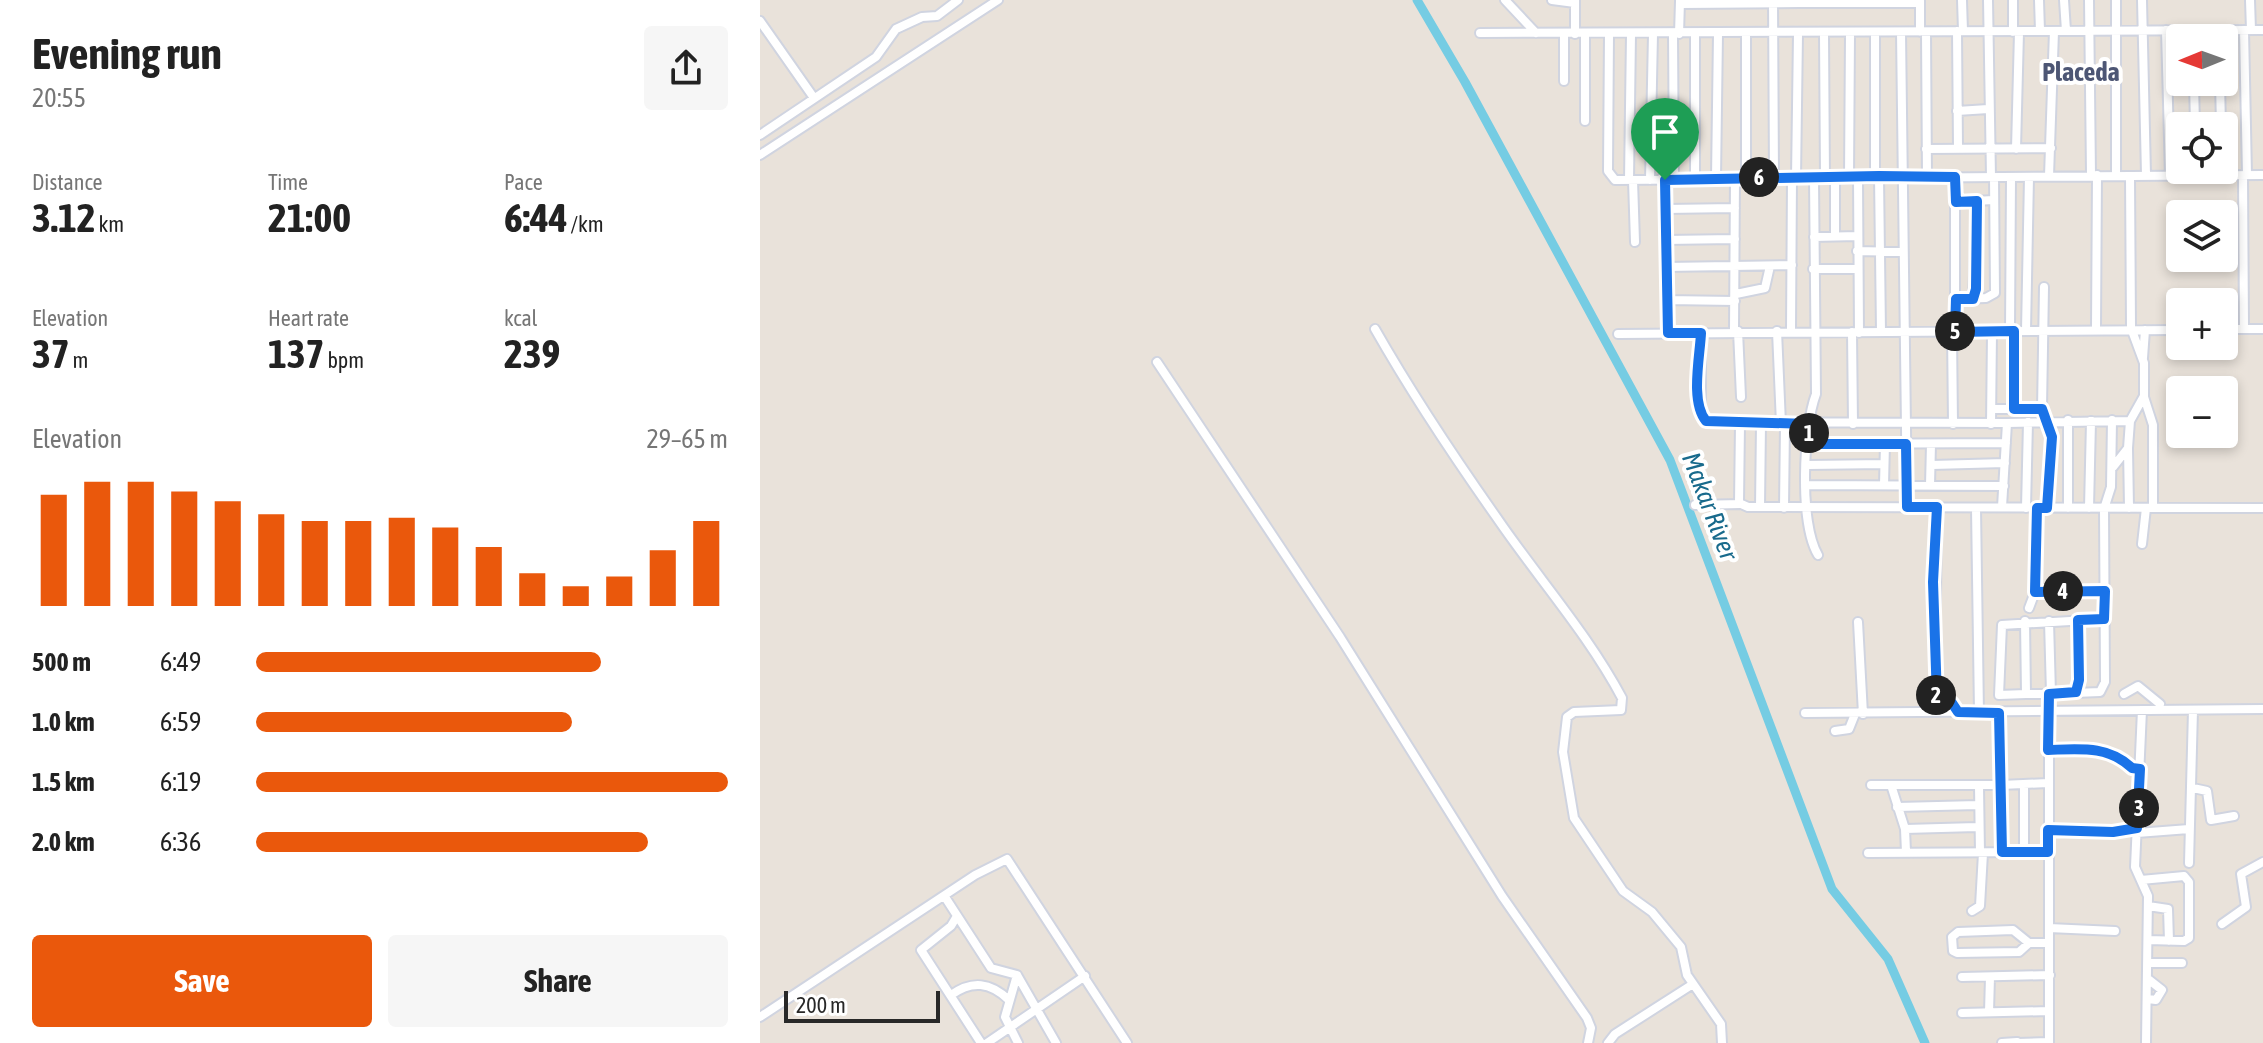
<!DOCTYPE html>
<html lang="en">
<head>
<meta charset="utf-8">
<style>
	:root { --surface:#fff; --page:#f6f6f6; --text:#222; --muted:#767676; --accent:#ea580c }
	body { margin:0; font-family:"Asap Condensed",sans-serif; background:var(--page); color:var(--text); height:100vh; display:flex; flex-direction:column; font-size:30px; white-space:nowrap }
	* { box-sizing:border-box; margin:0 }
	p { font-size:26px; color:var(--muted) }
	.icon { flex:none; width:44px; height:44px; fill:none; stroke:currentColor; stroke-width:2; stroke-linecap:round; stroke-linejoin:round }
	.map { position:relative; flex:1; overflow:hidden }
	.details { display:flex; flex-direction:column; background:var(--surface); width:760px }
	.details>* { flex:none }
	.needle { width:52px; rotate:269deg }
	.fabs { position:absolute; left:1406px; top:24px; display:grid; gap:16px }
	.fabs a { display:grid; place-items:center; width:72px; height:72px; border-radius:8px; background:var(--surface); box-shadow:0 4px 12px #0003; font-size:40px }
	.scale { position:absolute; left:24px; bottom:20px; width:156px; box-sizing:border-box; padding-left:8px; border:4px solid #282828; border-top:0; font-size:22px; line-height:28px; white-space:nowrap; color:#282828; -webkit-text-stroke:6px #fff; paint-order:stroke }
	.pin { position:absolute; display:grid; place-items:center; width:68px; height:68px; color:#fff; margin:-82px -34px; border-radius:50% 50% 50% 0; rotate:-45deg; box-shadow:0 0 8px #0007 }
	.pin .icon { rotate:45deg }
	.km { position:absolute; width:40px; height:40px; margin:-20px; border-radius:50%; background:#222; color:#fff; font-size:22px; line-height:40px; text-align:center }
	.round { display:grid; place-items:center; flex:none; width:84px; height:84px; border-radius:8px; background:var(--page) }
	.headline { display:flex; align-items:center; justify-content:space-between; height:136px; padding:0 32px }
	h1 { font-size:44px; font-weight:700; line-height:60px }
	.figures { display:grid; grid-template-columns:repeat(3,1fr); gap:12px; height:136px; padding:8px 32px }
	.figures div { display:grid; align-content:center }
	.figures b { font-size:40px; font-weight:700 }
	.figures small { font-size:22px; font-weight:400 }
	.figures p { font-size:22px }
	.chart { height:224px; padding:16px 32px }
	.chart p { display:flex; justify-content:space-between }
	.chart svg { width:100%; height:144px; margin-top:8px; stroke:var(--accent); stroke-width:6 }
	.primary-button { display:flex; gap:16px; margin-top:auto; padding:16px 32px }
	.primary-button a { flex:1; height:92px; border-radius:8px; background:var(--accent); color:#fff; font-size:32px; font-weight:700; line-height:92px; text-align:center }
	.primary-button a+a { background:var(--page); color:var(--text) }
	ul { padding:0 32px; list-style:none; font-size:26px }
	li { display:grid; grid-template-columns:128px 96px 1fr; align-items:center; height:60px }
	li i { height:20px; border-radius:10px; background:var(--accent) }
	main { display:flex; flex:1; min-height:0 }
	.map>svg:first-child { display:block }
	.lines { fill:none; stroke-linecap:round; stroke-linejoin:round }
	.river { stroke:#75cce3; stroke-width:9 }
	.minor-casing { stroke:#d0d4e0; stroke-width:12 }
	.minor { stroke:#fff; stroke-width:8 }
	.route-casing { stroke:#fff; stroke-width:16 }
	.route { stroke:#1a73e8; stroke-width:10 }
	.labels { text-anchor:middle; stroke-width:8; stroke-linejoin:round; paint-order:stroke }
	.neighbourhood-label { font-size:26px; font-weight:bold; fill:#4d5674; stroke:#fff }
	.water-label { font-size:26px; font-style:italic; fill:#186a8c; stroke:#fff }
</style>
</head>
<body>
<main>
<section class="details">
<div class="headline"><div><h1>Evening run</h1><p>20:55</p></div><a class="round"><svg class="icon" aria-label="share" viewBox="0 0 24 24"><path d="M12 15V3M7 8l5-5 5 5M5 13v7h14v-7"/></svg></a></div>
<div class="figures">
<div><p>Distance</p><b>3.12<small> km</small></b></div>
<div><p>Time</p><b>21:00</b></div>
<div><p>Pace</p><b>6:44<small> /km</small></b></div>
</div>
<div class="figures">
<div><p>Elevation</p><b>37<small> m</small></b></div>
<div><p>Heart rate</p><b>137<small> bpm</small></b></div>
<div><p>kcal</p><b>239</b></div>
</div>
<div class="chart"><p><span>Elevation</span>29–65 m</p>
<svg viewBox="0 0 160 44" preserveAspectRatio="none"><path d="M5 44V10M15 44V6M25 44V6M35 44V9M45 44V12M55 44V16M65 44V18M75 44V18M85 44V17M95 44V20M105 44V26M115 44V34M125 44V38M135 44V35M145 44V27M155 44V18"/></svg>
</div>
<ul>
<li><b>500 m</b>6:49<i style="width:73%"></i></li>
<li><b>1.0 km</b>6:59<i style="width:67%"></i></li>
<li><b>1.5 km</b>6:19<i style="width:100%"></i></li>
<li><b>2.0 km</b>6:36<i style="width:83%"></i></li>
</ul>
<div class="primary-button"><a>Save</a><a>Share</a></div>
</section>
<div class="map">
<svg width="1503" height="1043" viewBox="0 0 1503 1043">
	<rect width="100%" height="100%" fill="#e9e2da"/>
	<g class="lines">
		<path class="river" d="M 657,0 L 705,82 L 910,460 L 1072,889 L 1128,959 L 1165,1043"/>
		<defs>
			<path id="minor" d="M 745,0 L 776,33
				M 792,0 L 815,3
				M 815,0 L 815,34
				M 1013,0 L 1014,177
				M 1202,0 L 1203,31
				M 1228,0 L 1231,177
				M 1253,0 L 1253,32
				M 1279,0 L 1280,31
				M 1304,0 L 1306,31
				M 1329,0 L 1331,175
				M 1356,0 L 1356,176
				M 1382,0 L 1386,175
				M 1490,0 L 1491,30
				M 1039,3 L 1160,3
				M 920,4 L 1039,3 L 1039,0
				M 0,21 L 54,98
				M 1406,30 L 1410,176
				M 1484,30 L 1487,175
				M 1197,31 L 1198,148
				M 1141,32 L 1147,507
				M 1160,32 L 1160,1
				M 1166,32 L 1167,178
				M 720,33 L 1503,30
				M 1115,33 L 1115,176
				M 804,34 L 804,81
				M 825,34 L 825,121
				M 849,34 L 848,171 L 855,180 L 1503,175
				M 913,34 L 914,179
				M 919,34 L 920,1
				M 935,34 L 935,179
				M 1064,34 L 1065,179
				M 1434,82 L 1435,126
				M 1460,82 L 1461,126
				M 1197,111 L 1228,109
				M 0,135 L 116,57 L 136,29 L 162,17 L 177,16 L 198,0
				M 1166,149 L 1291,148
				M 1256,149 L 1259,32
				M 0,155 L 238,0
				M 1483,175 L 1484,329
				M 1119,176 L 1121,332
				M 1289,176 L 1294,31
				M 986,177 L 986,34
				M 1098,177 L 1099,333
				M 956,178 L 958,34
				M 1036,178 L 1038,34
				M 1054,178 L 1056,394 C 1043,428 1039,523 1058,555
				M 1089,178 L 1090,34
				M 869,180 L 871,34
				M 873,180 L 875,242
				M 890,180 L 893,34
				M 905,180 L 908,333
				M 1196,202 L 1233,200
				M 905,209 L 975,208
				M 1075,236 L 1075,179
				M 1054,237 L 1098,236
				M 905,240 L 975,239
				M 1097,251 L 1143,252
				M 905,267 L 1032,265
				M 1053,269 L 1098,269
				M 1284,287 L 1282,409 L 1292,437 L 1287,508
				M 976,294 L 1005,288 L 1010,266
				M 1196,299 L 1226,298 L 1235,293 L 1234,177
				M 1213,299 L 1217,201
				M 907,300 L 975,301
				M 615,329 C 652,394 694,457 737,518 C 778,578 828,634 862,698 L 861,710 L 814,712 L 807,717 L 803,752 L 814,818 L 863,891 L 892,912 L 921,947 L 927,975 L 961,1024 L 962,1043
				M 1336,329 L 1337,175
				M 1464,329 L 1503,329
				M 1031,330 L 1032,178
				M 974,331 L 975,178
				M 978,331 L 981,397
				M 1017,331 L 1021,424
				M 1250,331 L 1251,177
				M 1266,331 L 1269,177
				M 1092,332 L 1093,424
				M 1192,332 L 1193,424
				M 1195,332 L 1195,177
				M 941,333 L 941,414 L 949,422 L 1247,423 L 1242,507
				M 858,334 L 1420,330
				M 1383,358 L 1385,330
				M 397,362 L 580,637 L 742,896 L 827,1018 L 831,1028 L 828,1043
				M 1384,397 L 1393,425 L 1393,508
				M 1232,409 L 1254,409 L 1254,331
				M 1254,409 L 1282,409
				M 1247,423 L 1370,421
				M 980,424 L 979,503 L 988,507 L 1503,508
				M 1231,424 L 1232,332
				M 1049,444 L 1246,443
				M 1368,448 L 1369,508
				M 1048,465 L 1124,464
				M 1172,465 L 1245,463
				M 1353,467 L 1368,448 L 1370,421 L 1384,396 L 1384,363 L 1371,328 L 1370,176
				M 1047,485 L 1244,486
				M 1124,485 L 1125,443
				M 1170,485 L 1171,444
				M 935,505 L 980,504
				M 1000,507 L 1001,423
				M 1177,507 L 1175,693 L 1177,699 L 1192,703 L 1198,712
				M 1024,508 L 1025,424
				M 1216,508 L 1219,713
				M 1266,508 L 1268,422
				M 1308,508 L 1308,420
				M 1329,508 L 1331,421
				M 1382,544 L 1386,508
				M 1275,592 L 1345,591
				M 1269,608 L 1275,592 L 1277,508
				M 1265,621 L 1266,694 L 1289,694 L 1289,1043
				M 1289,621 L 1291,694
				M 1098,622 L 1103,714
				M 1316,692 L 1319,680 L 1318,620
				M 1266,694 L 1239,695 L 1242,625 L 1344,619
				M 1289,694 L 1340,692 L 1345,682 L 1344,509 L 1351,487 L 1352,420
				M 1364,694 L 1378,686 L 1400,704
				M 1382,710 L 1375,867 L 1388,896 L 1386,1043
				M 1045,713 L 1503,709
				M 1075,731 L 1089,729 L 1095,714
				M 1288,750 C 1319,749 1348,745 1372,768 L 1380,769
				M 1111,785 L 1241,785 L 1239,713
				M 1131,785 L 1145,829 L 1146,852
				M 1264,785 L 1264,852
				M 1219,786 L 1220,853
				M 1433,788 L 1447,791 L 1451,820 L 1474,816
				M 1137,807 L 1218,805
				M 1145,829 L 1217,827
				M 1288,830 L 1362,832 L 1377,828
				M 1377,833 L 1429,829
				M 1242,852 L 1241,785 L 1288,783
				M 1108,853 L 1288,852
				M 1429,863 L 1433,710
				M 1381,880 L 1424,876 L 1429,882 L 1429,938 L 1424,941 L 1388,940
				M 185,897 L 231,968 L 257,975 L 296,1043
				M 1388,906 L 1408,909 L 1409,941
				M 1212,911 L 1220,906 L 1223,853
				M 197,916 L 191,926 L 161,950 L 221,1043
				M 1462,924 L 1486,907 L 1481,874 L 1503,862
				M 1289,928 L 1355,931
				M 1269,943 L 1253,930 L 1198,932 L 1192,937 L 1193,951 L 1197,953 L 1259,952 L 1269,943 L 1288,943
				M 1388,963 L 1422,963
				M 257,975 L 245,1017 L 258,1043
				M 1202,977 L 1290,975
				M 191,995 C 212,980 230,982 249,1000
				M 1388,999 L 1396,1000 L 1402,990 L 1388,979
				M 1229,1012 L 1230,977
				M 1202,1013 L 1289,1011
				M 0,1017 L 215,875 L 247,859 L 367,1043
				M 227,1043 L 325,976
				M 848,1043 L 855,1034 L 933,984
				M 1242,1043 L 1257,1042
				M 1257,1043 L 1288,1042"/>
		</defs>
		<use href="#minor" class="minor-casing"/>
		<use href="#minor" class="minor"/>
	</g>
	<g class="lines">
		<defs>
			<path id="route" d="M 1119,176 L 1195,177 L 1196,202 L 1217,201 L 1216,289 L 1213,299 L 1196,299 L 1195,332 L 1254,331 L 1254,409 L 1282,409 L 1292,437 L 1287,508 L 1277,508 L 1275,592 L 1345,591 L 1344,619 L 1318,620 L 1319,680 L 1316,692 L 1289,694 L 1288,750 C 1319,749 1348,745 1372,768 L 1380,769 L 1377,828 L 1353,832 L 1288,830 L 1288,852 L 1242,852 L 1239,713 L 1198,712 L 1192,703 L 1177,699 L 1173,582 L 1177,507 L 1147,507 L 1146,444 L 1049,444 L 1048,424 L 946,421 C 930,402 940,356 941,333 L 908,333 L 905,180 Z"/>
		</defs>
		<use href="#route" class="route-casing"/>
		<use href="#route" class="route"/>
	</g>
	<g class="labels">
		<g class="neighbourhood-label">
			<text x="1321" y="81">Placeda</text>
		</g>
		<g class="water-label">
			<text transform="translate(950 506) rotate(69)" y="9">Makar River</text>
		</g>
	</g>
</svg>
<div class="fabs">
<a><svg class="needle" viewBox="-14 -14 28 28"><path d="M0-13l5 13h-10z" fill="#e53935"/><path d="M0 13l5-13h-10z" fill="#767676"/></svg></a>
<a><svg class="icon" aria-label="locate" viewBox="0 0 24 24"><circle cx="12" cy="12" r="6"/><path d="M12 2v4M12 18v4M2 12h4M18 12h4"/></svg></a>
<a><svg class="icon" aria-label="layers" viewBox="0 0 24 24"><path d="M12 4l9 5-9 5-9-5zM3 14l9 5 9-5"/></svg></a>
<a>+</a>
<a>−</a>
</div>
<div class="scale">200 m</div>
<div class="pin" style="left:905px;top:180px;background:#1e9e55"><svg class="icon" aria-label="arrive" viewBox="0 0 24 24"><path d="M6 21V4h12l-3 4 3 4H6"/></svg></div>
<b class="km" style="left:1049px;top:433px">1</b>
<b class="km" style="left:1176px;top:695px">2</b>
<b class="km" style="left:1379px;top:808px">3</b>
<b class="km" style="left:1303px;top:591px">4</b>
<b class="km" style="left:1195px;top:331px">5</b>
<b class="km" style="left:999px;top:177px">6</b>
</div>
</main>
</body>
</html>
